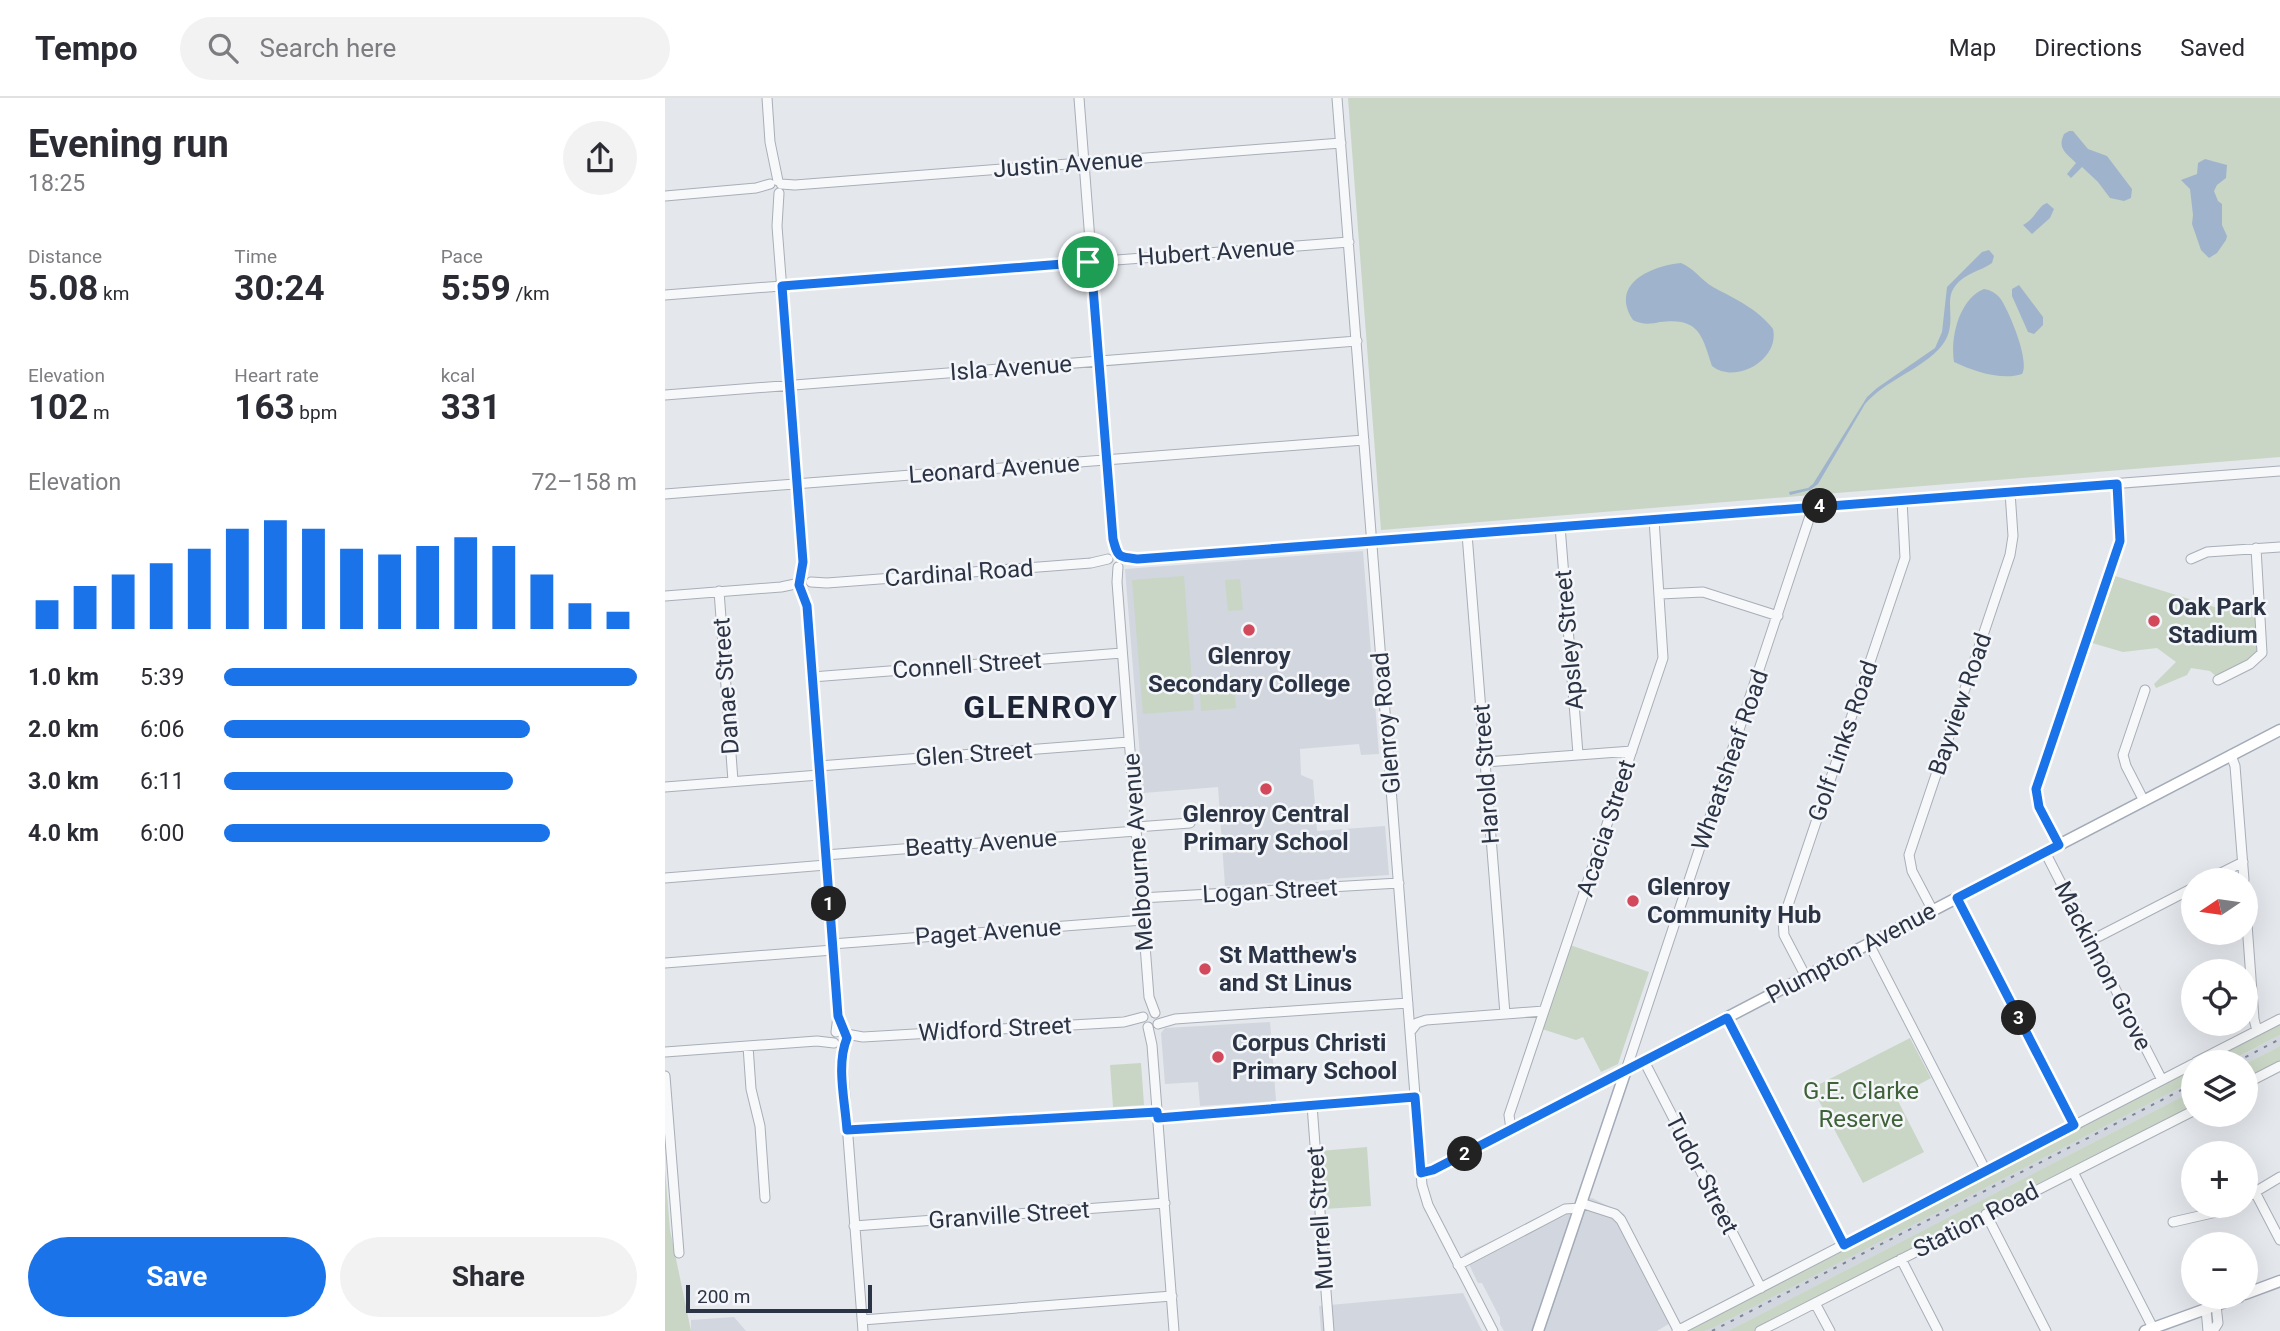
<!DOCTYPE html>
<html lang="en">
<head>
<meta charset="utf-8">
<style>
	:root { --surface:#fff; --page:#f2f2f3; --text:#2b2b33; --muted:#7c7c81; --line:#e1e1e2; --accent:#1a73e8 }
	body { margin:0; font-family:Roboto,sans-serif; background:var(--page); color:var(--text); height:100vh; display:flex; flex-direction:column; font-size:26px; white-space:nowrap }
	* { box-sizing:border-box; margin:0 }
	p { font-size:23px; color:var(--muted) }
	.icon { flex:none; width:38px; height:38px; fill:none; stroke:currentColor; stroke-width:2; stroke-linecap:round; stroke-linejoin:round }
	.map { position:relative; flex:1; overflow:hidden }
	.panel { display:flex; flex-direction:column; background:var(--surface); width:665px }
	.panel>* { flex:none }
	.needle { width:46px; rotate:257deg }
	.controls { position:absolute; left:1516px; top:770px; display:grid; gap:14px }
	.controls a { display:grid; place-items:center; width:77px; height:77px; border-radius:50%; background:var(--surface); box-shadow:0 7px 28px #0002; font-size:35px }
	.scale { position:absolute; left:21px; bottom:18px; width:186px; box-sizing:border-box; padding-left:7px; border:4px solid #2b3445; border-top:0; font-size:19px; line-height:24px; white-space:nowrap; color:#2b3445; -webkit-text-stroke:5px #f4f6f9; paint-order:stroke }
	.pin { position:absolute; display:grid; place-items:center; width:60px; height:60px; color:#fff; margin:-30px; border:4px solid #fff; border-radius:50%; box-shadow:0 2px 7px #0007 }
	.km { position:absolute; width:35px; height:35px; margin:-18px; border-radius:50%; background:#222; color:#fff; font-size:19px; line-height:35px; text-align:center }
	.round { display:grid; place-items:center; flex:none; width:74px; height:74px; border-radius:37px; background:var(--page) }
	.summary { display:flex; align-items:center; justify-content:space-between; height:119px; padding:0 28px }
	h1 { font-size:38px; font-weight:700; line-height:52px }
	.stats { display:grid; grid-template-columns:repeat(3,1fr); gap:10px; height:119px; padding:7px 28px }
	.stats div { display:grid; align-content:center }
	.stats b { font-size:35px; font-weight:700 }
	.stats small { font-size:19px; font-weight:400 }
	.stats p { font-size:19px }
	.chart { height:196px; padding:14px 28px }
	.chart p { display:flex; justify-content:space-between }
	.chart svg { width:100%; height:126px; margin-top:7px; stroke:var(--accent); stroke-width:6 }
	.action { display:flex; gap:14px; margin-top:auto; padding:14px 28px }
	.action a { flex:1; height:80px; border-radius:42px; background:var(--accent); color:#fff; font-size:28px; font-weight:700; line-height:80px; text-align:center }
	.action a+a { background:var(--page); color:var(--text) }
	ul { padding:0 28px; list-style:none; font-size:23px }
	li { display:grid; grid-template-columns:112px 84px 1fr; align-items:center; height:52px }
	li i { height:18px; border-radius:9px; background:var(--accent) }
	header { display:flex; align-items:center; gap:42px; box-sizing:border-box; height:98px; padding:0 35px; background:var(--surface); border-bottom:2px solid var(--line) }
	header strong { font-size:33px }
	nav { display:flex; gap:38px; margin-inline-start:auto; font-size:24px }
	.search { width:490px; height:63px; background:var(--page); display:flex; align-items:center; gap:18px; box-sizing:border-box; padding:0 24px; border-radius:38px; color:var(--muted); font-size:26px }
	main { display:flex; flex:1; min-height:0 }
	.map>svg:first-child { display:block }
	.built { fill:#d2d6de }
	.green { fill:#c9d6c5 }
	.water { fill:#9fb4cc }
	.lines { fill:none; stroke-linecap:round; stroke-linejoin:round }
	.minor-casing { stroke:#a9aeb7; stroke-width:11 }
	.major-casing { stroke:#a3abb8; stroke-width:13 }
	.minor { stroke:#f7f8fa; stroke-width:9 }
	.major { stroke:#fff; stroke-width:10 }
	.rail { stroke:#7d8696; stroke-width:2; stroke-dasharray:3.5 7; stroke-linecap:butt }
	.route-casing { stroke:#fff; stroke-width:14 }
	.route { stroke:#1a73e8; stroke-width:9 }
	.poi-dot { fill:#d1495b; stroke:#f4f6f9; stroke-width:2.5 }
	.labels { text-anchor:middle; stroke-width:5; stroke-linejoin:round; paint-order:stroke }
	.street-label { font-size:24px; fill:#2b3445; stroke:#f4f6f9 }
	.poi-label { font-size:24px; font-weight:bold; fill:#2b3445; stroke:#f4f6f9; text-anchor:start }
	.park-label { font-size:24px; fill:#3f6138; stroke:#f4f6f9 }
	.district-label { font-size:32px; font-weight:bold; letter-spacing:2px; fill:#1d2536; stroke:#f4f6f9 }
</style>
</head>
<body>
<header>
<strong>Tempo</strong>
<div class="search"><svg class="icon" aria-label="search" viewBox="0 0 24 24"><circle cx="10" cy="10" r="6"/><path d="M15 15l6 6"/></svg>Search here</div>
<nav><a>Map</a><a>Directions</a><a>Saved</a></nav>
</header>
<main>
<section class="panel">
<div class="summary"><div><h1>Evening run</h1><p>18:25</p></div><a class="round"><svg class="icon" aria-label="share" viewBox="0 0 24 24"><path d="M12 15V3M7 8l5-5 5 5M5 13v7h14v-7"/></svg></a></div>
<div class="stats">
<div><p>Distance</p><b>5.08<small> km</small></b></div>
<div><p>Time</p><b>30:24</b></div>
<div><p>Pace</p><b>5:59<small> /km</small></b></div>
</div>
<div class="stats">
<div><p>Elevation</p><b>102<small> m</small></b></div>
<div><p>Heart rate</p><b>163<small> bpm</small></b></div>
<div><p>kcal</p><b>331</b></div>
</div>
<div class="chart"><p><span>Elevation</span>72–158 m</p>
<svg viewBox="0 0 160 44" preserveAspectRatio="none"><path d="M5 44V34M15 44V29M25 44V25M35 44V21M45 44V16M55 44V9M65 44V6M75 44V9M85 44V16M95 44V18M105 44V15M115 44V12M125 44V15M135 44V25M145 44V35M155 44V38"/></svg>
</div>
<ul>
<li><b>1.0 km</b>5:39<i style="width:100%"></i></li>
<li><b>2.0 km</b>6:06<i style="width:74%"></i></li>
<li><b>3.0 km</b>6:11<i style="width:70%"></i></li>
<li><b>4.0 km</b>6:00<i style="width:79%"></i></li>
</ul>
<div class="action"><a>Save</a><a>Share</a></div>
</section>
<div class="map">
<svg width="1615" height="1233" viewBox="0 0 1615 1233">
	<rect width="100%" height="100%" fill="#e4e7ec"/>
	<path class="built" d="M 698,453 L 714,656 L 696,657 L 694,646 L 635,651 L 636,677 L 648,682 L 652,733 L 720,728 L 724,777 L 560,788 L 553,689 L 478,695 L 460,471 Z
		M 605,924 L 611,1003 L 535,1008 L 533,984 L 500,986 L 496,935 L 500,930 Z
		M 1615,937 L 1615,948 L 1580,966 L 1580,964 L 1564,964 Z
		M 1528,983 L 1528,993 L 1063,1233 L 1040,1233 Z
		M 927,1100 L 959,1116 L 1012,1221 L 992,1233 L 839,1233 L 835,1226 L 835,1220 L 817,1185 L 813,1185 L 799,1156 L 905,1106 Z
		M 798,1195 L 817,1233 L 656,1233 L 654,1208 Z
		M 69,1219 L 81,1233 L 26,1233 L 26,1222 Z"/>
	<path class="green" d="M 683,0 L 1615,0 L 1615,359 L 716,432 Z
		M 519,478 L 529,612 L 478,616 L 467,482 Z
		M 1450,478 L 1553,510 L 1592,511 L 1595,551 L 1583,564 L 1552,579 L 1545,573 L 1526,570 L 1522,577 L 1491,590 L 1489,586 L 1511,564 L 1492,550 L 1458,554 L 1427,545 Z
		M 575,481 L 578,512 L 563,513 L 560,482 Z
		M 568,578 L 571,610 L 536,613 L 534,581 Z
		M 905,847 L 984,874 L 953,966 L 936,974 L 918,939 L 911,942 L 877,931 Z
		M 1615,924 L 1615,937 L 1571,960 L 1564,964 L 1538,964 Z
		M 1245,940 L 1266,980 L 1231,999 L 1259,1054 L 1198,1085 L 1147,990 Z
		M 1615,948 L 1615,965 L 1580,982 L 1580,966 Z
		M 476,965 L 479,1007 L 448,1009 L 445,967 Z
		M 1528,969 L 1528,983 L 1049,1229 L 1040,1233 L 1019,1233 Z
		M 1528,993 L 1528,1009 L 1367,1089 L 1089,1233 L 1063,1233 Z
		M 702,1049 L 706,1108 L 659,1111 L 655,1053 Z
		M 0,1071 L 5,1132 L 26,1233 L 0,1233 Z"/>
	<path class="water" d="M 1404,33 L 1408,33 L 1423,51 L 1442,58 L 1467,91 L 1466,100 L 1459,103 L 1445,100 L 1433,84 L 1417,69 L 1406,80 L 1402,76 L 1411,65 C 1401,55 1392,51 1399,36 Z
		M 1540,61 L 1562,67 L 1561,80 L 1552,87 L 1549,93 L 1553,103 L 1557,106 L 1557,127 L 1562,138 L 1561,142 L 1552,155 L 1544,160 L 1536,152 L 1527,126 L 1528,117 L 1525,91 L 1516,82 L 1532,76 L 1533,65 Z
		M 1382,105 L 1389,111 L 1385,120 L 1367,136 L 1358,127 C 1370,121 1373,108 1382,105 Z
		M 1324,152 L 1329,158 L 1327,165 C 1316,173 1300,175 1291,187 C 1276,204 1297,228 1273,252 C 1251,274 1221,282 1200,306 L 1153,386 L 1145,392 L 1125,397 L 1124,394 L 1143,390 L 1148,386 L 1202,299 L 1212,290 L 1270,250 L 1277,234 L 1282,189 L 1317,154 Z
		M 1016,165 C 1029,170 1036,182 1048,189 C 1070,201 1093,211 1108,231 C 1115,261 1071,287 1047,268 C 1037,237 1034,219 995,224 C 986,226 977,227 968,222 C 944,186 986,168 1016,165 Z
		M 1354,187 L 1378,219 L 1378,227 L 1369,236 L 1363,234 L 1347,198 L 1347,191 Z
		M 1319,191 C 1326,192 1333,196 1337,203 C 1345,216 1365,263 1357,276 C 1337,283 1308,273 1289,264 C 1285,240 1294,201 1319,191 Z"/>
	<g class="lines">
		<defs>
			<path id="minor" d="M 102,0 L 105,44 L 113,83
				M 414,0 L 448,441 L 452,456
				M 672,0 L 757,1087 L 763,1107 L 828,1233
				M 116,86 L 130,87 L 676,45
				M 114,95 L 112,128 L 138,464 L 136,482
				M 0,98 L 91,90 L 105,86
				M 0,197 L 684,144
				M 0,297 L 692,243
				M 0,396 L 699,342
				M 895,428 L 913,656
				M 802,436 L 840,916
				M 456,460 L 473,461 L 1615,373
				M 1526,461 L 1542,454 L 1615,449
				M 453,469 L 452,484 L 484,899 L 490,915
				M 146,484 L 162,485 L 426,465 L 443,461
				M 54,493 L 68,683
				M 138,493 L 142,508 L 173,918 L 171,934
				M 995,496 L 1038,494 L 1113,518
				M 0,498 L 116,489 L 135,485
				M 147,579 L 457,555
				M 1553,582 L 1585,566 L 1597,555 L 1591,450
				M 1566,657 L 1570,668 L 1579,782
				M 820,664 L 967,653
				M 154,668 L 464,644
				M 0,689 L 154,677
				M 1479,703 L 1461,668 L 1458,657 L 1480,592
				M 471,729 L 525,725
				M 1394,747 L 1372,703 L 1371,691 L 1455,443 L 1452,386
				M 1380,754 L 1497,982
				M 160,757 L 471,733
				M 0,780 L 161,767
				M 1542,782 L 1578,764
				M 1580,799 L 1589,921 L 1592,933
				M 476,800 L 734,785
				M 1291,800 L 1409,1027
				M 1268,813 L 1247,773 L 1244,757 L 1345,457 L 1348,438 L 1345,394
				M 1425,843 L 1528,790
				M 167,846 L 478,822
				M 1204,846 L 1321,1073
				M 0,865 L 168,852
				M 1141,879 L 1119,837 L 1118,822 L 1240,460 L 1237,402
				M 1062,920 L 1179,1147
				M 493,926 L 510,921 L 743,905
				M 483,929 L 487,947 L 509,1233
				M 745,934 L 752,925 L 761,922 L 879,913
				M 181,936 L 198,939 L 459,924 L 478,919
				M 179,947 L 177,961 L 198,1233
				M 83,948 L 86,991 L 95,1028 L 100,1100
				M 0,954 L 152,943 L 169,945
				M 979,963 L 1096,1190
				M 1531,964 L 1615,921
				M 0,978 L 14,1155
				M 1580,986 L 1615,968
				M 647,1007 L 664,1233
				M 493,1020 L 750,999
				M 846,1031 L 844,1017 L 998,560 L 989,421
				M 182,1032 L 492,1014
				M 1408,1074 L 1488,1230
				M 756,1075 L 768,1072 L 961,972 L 1148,409
				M 1590,1094 L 1615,1142
				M 1580,1100 L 1615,1079
				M 916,1105 L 950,1116 L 956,1122 L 1013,1232
				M 1321,1116 L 1381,1233
				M 1508,1124 L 1556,1113 L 1565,1108
				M 189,1128 L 500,1105
				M 1236,1161 L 1273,1233
				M 793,1167 L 900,1111 L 915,1110
				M 1150,1205 L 1165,1233
				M 1541,1211 L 1543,1233
				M 197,1222 L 507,1198
				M 1012,1233 L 1528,966
				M 1095,1233 L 1528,1013
				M 1548,1233 L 1553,1225 L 1551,1207"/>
			<path id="major" d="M 1580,1196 L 1615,1183
				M 873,1233 L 961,972 L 1615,632
				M 1480,1233 L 1574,1199"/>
		</defs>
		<use href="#minor" class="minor-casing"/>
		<use href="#major" class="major-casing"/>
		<use href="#minor" class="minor"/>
		<use href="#major" class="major"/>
		<path class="rail" d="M 1571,964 L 1615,941
			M 1047,1233 L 1528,986"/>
	</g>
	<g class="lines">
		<defs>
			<path id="route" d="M 423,164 L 426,164 L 448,441 C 453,460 453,459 473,461 L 1452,386 L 1455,443 L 1371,691 L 1374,709 L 1394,747 L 1292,800 L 1409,1027 L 1179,1147 L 1062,920 L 768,1072 L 756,1075 L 750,999 L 493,1020 L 492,1014 L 182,1032 C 180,1003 171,967 182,940 L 173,918 L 142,508 L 134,487 L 138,464 L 117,188 Z"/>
		</defs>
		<use href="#route" class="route-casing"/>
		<use href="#route" class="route"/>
	</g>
	<g class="poi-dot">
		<circle cx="1489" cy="523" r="7"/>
		<circle cx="584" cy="532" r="7"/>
		<circle cx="601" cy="691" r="7"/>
		<circle cx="968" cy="803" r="7"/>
		<circle cx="540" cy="871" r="7"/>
		<circle cx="553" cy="959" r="7"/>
	</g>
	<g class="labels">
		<g class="street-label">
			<text transform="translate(403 66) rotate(-4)" y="8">Justin Avenue</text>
			<text transform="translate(551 154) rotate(-4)" y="8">Hubert Avenue</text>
			<text transform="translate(346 270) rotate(-4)" y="8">Isla Avenue</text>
			<text transform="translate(329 371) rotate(-4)" y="8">Leonard Avenue</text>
			<text transform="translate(294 475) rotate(-4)" y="8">Cardinal Road</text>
			<text transform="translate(904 542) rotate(-95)" y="8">Apsley Street</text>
			<text transform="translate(302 567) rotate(-4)" y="8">Connell Street</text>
			<text transform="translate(61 588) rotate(-94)" y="8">Danae Street</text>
			<text transform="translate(1295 606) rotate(-71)" y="8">Bayview Road</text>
			<text transform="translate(721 625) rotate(-95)" y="8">Glenroy Road</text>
			<text transform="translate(1178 643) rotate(-71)" y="8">Golf Links Road</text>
			<text transform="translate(309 656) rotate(-4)" y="8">Glen Street</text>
			<text transform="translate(1065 662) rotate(-71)" y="8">Wheatsheaf Road</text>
			<text transform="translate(821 676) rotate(-94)" y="8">Harold Street</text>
			<text transform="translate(941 730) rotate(-72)" y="8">Acacia Street</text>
			<text transform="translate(316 745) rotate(-4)" y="8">Beatty Avenue</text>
			<text transform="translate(473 754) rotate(-94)" y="8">Melbourne Avenue</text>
			<text transform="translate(605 793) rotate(-3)" y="8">Logan Street</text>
			<text transform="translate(323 834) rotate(-4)" y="8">Paget Avenue</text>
			<text transform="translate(1186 855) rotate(-28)" y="8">Plumpton Avenue</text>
			<text transform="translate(1438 868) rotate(63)" y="8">Mackinnon Grove</text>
			<text transform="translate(330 931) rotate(-3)" y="8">Widford Street</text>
			<text transform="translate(1037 1076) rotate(63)" y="8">Tudor Street</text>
			<text transform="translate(344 1117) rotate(-4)" y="8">Granville Street</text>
			<text transform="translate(655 1120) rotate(-94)" y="8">Murrell Street</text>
			<text transform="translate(1311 1122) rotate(-27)" y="8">Station Road</text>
		</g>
		<g class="poi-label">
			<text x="1503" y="517">Oak Park<tspan x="1503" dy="28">Stadium</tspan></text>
			<text x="584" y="566" text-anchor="middle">Glenroy<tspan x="584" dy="28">Secondary College</tspan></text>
			<text x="601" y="724" text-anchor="middle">Glenroy Central<tspan x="601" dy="28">Primary School</tspan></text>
			<text x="982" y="797">Glenroy<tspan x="982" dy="28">Community Hub</tspan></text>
			<text x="554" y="865">St Matthew's<tspan x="554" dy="28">and St Linus</tspan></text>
			<text x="567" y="953">Corpus Christi<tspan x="567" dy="28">Primary School</tspan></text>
		</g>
		<g class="park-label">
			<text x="1196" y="1001">G.E. Clarke<tspan x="1196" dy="28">Reserve</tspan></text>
		</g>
		<g class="district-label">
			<text x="376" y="620">GLENROY</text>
		</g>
	</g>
</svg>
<div class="controls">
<a><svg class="needle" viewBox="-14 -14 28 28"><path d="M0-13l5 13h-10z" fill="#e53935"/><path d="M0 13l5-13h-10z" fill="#7c7c81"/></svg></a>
<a><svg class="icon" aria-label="locate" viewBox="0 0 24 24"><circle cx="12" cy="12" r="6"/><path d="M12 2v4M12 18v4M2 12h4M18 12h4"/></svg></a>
<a><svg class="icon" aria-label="layers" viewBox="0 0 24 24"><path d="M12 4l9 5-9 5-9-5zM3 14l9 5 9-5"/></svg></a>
<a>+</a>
<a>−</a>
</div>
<div class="scale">200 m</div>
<div class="pin" style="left:423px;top:164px;background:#1e9e55"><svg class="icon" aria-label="arrive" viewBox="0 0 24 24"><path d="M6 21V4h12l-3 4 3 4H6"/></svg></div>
<b class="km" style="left:164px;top:806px">1</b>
<b class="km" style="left:800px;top:1056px">2</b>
<b class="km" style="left:1354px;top:920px">3</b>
<b class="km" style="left:1155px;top:408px">4</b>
</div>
</main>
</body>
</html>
